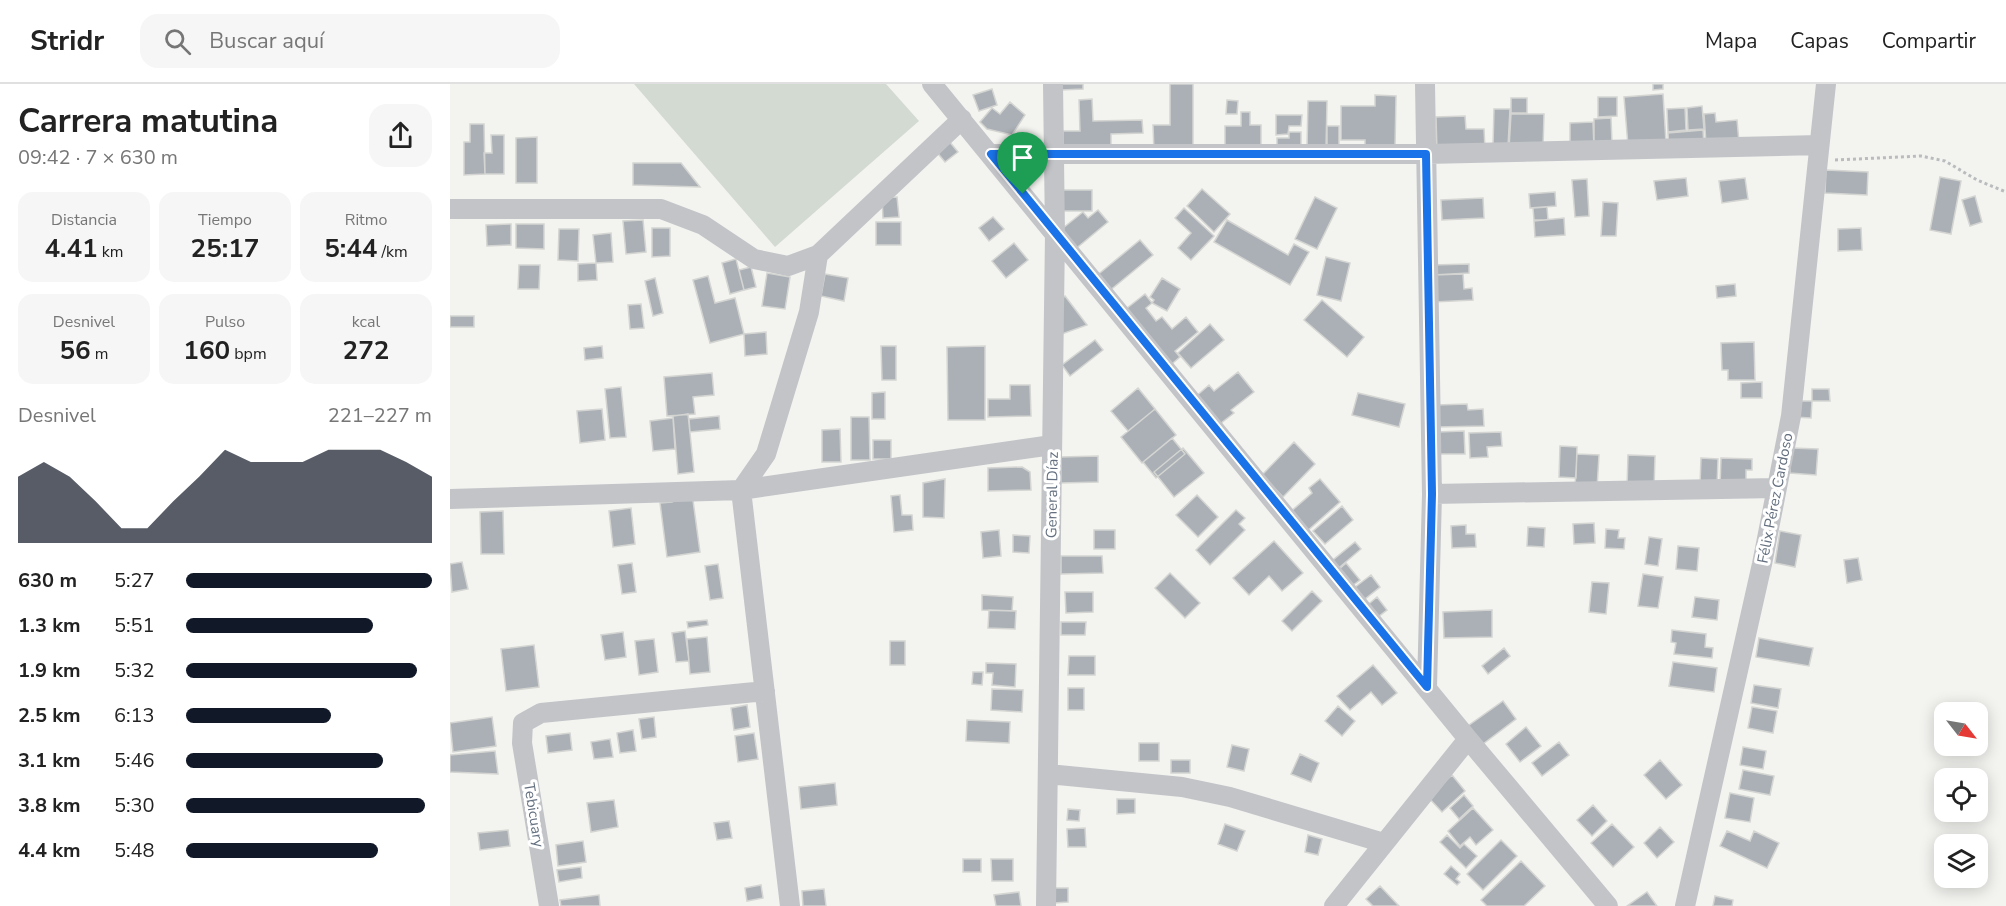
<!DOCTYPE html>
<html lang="es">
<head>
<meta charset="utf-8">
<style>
	:root { --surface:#fff; --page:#f6f6f6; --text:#222; --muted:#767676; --line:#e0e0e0; --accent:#111827 }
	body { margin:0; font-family:"Nunito Sans",sans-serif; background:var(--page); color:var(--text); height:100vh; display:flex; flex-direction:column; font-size:22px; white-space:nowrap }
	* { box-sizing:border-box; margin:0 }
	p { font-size:20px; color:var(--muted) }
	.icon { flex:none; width:33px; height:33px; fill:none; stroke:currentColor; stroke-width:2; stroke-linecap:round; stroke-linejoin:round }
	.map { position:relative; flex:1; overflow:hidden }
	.sheet { display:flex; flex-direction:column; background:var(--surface); width:450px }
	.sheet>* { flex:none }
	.needle { width:39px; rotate:121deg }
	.buttons { position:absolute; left:1484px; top:618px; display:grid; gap:12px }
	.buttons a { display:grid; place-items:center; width:54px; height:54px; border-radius:12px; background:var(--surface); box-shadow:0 3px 15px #0003; font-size:30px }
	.pin { position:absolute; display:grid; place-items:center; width:51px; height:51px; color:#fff; margin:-62px -26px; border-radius:50% 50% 50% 0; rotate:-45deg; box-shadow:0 0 6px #0007 }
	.pin .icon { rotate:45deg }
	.round { display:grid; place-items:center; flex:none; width:63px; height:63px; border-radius:18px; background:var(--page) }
	.headline { display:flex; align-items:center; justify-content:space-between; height:102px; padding:0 18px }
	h1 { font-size:33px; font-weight:700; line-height:45px }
	.figures { display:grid; grid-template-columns:repeat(3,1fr); gap:9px; height:102px; padding:6px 18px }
	.figures div { display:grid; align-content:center; border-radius:15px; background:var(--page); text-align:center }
	.figures b { font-size:26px; font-weight:700 }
	.figures small { font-size:16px; font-weight:400 }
	.figures p { font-size:16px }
	.chart { height:168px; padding:12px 18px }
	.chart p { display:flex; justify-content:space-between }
	.chart svg { width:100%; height:108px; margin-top:6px; fill:var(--accent); opacity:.7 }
	ul { padding:0 18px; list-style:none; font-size:20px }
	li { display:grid; grid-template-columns:96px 72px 1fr; align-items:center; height:45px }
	li i { height:15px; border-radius:8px; background:var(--accent) }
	header { display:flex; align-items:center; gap:36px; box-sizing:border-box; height:84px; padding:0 30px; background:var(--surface); border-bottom:2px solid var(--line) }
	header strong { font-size:28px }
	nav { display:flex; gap:33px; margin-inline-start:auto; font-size:21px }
	.search { width:420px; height:54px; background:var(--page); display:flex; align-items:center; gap:15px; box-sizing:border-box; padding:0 21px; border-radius:18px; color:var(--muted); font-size:22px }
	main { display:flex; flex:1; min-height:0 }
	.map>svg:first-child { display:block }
	.green { fill:#d3dad1 }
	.building { fill:#aab0b5; stroke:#d4d5d2; stroke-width:1.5 }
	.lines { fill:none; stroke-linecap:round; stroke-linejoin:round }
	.path { stroke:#b9bbbd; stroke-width:3; stroke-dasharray:3 3; stroke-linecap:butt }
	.minor { stroke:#c2c4c8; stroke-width:20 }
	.route-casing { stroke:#fff; stroke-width:12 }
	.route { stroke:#1a73e8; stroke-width:8 }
	.labels { text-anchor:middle; stroke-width:6; stroke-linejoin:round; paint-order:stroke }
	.street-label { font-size:15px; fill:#64707f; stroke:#fff }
</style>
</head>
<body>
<header>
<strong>Stridr</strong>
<div class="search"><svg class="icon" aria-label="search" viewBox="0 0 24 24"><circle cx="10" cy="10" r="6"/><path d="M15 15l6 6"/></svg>Buscar aquí</div>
<nav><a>Mapa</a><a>Capas</a><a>Compartir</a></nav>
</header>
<main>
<section class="sheet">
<div class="headline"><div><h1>Carrera matutina</h1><p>09:42 · 7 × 630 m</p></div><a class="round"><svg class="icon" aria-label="share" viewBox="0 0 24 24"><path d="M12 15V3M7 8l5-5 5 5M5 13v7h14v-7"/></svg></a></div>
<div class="figures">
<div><p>Distancia</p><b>4.41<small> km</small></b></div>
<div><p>Tiempo</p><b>25:17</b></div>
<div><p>Ritmo</p><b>5:44<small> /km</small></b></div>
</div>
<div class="figures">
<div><p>Desnivel</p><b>56<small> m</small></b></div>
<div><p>Pulso</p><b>160<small> bpm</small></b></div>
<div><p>kcal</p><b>272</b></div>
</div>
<div class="chart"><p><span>Desnivel</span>221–227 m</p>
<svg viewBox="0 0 160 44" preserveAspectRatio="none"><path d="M0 44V17L10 11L20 17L30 27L40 38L50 38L60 27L70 17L80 6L90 11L100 11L110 11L120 6L130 6L140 6L150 11L160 17V44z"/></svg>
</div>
<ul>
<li><b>630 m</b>5:27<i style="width:100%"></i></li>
<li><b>1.3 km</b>5:51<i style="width:76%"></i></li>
<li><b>1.9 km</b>5:32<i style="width:94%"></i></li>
<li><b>2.5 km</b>6:13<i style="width:59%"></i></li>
<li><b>3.1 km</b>5:46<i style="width:80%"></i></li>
<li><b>3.8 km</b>5:30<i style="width:97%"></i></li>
<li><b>4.4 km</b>5:48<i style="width:78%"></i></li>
</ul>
</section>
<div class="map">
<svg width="1556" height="822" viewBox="0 0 1556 822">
	<rect width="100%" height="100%" fill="#f3f4f0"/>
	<path class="green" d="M 184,0 L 436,0 L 469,37 L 325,163 Z"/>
	<path class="building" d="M 611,0 L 633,0 L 633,5 L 611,6 Z
		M 720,0 L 743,0 L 743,67 L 704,68 L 703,41 L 720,41 Z
		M 1203,0 L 1213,0 L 1213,5 L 1203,6 Z
		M 542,5 L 547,21 L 529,27 L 523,11 Z
		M 1213,10 L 1216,59 L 1178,62 L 1174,13 Z
		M 925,11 L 946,12 L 945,63 L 915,63 L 915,56 L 891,56 L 891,22 L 925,22 Z
		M 1148,13 L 1167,13 L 1167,32 L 1148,33 Z
		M 1061,14 L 1077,14 L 1077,29 L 1061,29 Z
		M 642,15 L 643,37 L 692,36 L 693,49 L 661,50 L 661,65 L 613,66 L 613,47 L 630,47 L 629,16 Z
		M 777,16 L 788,17 L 787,30 L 776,30 Z
		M 858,17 L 877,17 L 876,64 L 857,64 Z
		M 560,18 L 575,31 L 562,51 L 537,45 L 530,38 L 542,24 L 550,30 Z
		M 1252,22 L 1254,45 L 1238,46 L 1237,24 Z
		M 1235,24 L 1236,46 L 1218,48 L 1217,25 Z
		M 1044,25 L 1060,25 L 1058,62 L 1043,61 Z
		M 791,28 L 800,28 L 800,41 L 811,41 L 811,61 L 775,61 L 775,42 L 791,42 Z
		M 1265,29 L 1266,38 L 1287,36 L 1289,58 L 1256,60 L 1254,30 Z
		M 1061,30 L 1094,30 L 1093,64 L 1059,64 Z
		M 826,31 L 852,31 L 851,42 L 839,42 L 838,50 L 826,51 Z
		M 1015,32 L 1016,45 L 1034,45 L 1035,65 L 987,67 L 986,33 Z
		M 1161,34 L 1162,59 L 1144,60 L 1144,35 Z
		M 1143,38 L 1144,64 L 1120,64 L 1120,39 Z
		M 20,40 L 34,40 L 35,90 L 14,91 L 14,58 L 20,58 Z
		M 877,42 L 889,42 L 889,66 L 877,66 Z
		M 1253,46 L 1254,61 L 1219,64 L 1218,49 Z
		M 839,48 L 851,48 L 851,64 L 827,69 L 827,54 L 839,54 Z
		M 41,51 L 54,51 L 54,90 L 35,90 L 34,69 L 42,69 Z
		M 87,53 L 87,99 L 66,99 L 66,54 Z
		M 498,56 L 508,68 L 495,78 L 485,66 Z
		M 183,79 L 231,79 L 250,103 L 183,101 Z
		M 1376,86 L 1418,88 L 1417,111 L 1375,109 Z
		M 1490,93 L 1511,97 L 1501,150 L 1480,146 Z
		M 1236,94 L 1238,112 L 1207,116 L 1204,97 Z
		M 1295,94 L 1298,115 L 1272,119 L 1269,97 Z
		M 1137,95 L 1139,132 L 1125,133 L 1122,96 Z
		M 752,105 L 780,130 L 764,148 L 737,122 Z
		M 611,106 L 642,106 L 642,127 L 611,127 Z
		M 1105,108 L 1106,122 L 1080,124 L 1079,110 Z
		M 1525,112 L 1532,138 L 1520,142 L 1512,116 Z
		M 447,113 L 449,133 L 433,134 L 432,114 Z
		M 865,113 L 887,124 L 867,165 L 845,155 Z
		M 1033,114 L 1034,134 L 992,136 L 991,116 Z
		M 1153,118 L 1168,119 L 1166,152 L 1151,152 Z
		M 1097,123 L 1098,136 L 1084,136 L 1083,124 Z
		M 734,124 L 764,152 L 741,176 L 728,164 L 741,149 L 725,134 Z
		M 648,126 L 658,138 L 623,167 L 608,148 L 633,128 L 638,134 Z
		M 543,133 L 554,145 L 539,157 L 529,144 Z
		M 1114,134 L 1115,151 L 1085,153 L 1084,137 Z
		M 193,136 L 196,168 L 176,170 L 173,137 Z
		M 777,136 L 838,171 L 844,160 L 859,168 L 840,201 L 764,158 Z
		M 426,138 L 451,138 L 451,161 L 426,161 Z
		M 61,140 L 61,161 L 37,162 L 36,141 Z
		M 66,140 L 94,140 L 94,165 L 66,164 Z
		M 202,144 L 220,144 L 220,172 L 202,173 Z
		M 1411,144 L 1412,166 L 1388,167 L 1388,145 Z
		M 109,145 L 129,145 L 128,177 L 108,176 Z
		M 161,149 L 163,178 L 146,179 L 143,151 Z
		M 690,156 L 703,171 L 658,208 L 645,193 Z
		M 564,159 L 578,176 L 556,194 L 542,177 Z
		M 876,173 L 900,179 L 891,217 L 867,211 Z
		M 286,175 L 294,206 L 280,210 L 272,179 Z
		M 146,179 L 147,196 L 128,197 L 128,180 Z
		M 1019,180 L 1019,189 L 983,191 L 982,181 Z
		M 69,181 L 90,181 L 89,205 L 68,205 Z
		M 301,183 L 306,203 L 294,206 L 289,186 Z
		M 317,189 L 340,193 L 335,225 L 312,222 Z
		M 375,190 L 398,194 L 394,217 L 371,212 Z
		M 1013,190 L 1014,205 L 1022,204 L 1023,216 L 984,218 L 983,191 Z
		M 258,192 L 265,219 L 285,214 L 294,250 L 260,259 L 243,196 Z
		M 205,194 L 213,229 L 203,232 L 195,197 Z
		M 712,194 L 730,205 L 717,227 L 702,219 L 704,216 L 700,213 Z
		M 1285,200 L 1286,212 L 1267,214 L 1266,202 Z
		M 695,210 L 702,219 L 696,224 L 706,237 L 712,233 L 722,245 L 736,233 L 748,248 L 725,267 L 730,273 L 717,284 L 672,228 Z
		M 615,212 L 637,241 L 609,251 L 606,220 Z
		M 872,216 L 914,253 L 897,273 L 854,236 Z
		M 191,220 L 194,244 L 180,245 L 178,221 Z
		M 0,232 L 24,232 L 24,243 L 0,243 Z
		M 760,240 L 774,256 L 741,284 L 728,269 Z
		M 316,248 L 317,270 L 295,272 L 294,250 Z
		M 645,256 L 653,266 L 620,292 L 612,281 Z
		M 1304,258 L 1305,296 L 1278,296 L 1278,286 L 1272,286 L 1271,259 Z
		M 152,262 L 153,274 L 135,276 L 134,264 Z
		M 431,262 L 446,262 L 446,296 L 432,296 Z
		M 535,262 L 535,336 L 498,336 L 497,263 Z
		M 788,288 L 804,308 L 781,326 L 784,329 L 766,343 L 744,314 L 759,301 L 764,307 Z
		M 262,289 L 264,311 L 243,313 L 245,330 L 217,332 L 214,293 Z
		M 1312,298 L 1312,314 L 1291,314 L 1291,299 Z
		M 560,301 L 580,301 L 581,332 L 538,333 L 538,315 L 560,315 Z
		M 171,303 L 176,353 L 160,354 L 155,305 Z
		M 688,304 L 705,325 L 678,347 L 661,327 Z
		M 1362,305 L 1379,305 L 1380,317 L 1362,317 Z
		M 435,308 L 435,335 L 422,335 L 422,309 Z
		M 908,309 L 955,320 L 949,343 L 902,331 Z
		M 1345,317 L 1362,317 L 1361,334 L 1344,333 Z
		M 1017,320 L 1018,326 L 1033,325 L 1034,342 L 987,343 L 986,321 Z
		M 152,325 L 155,356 L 130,359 L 127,327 Z
		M 705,325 L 726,351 L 692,379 L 671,353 Z
		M 238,330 L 244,388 L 228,390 L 223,332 Z
		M 269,332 L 270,345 L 240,348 L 239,335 Z
		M 401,333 L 419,333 L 420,376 L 401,376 Z
		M 223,334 L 225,365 L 203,367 L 200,337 Z
		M 390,345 L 391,378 L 372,378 L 372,346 Z
		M 1014,347 L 1015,370 L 987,370 L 987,348 Z
		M 1051,348 L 1052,362 L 1037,363 L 1038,373 L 1020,374 L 1019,349 Z
		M 722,354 L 735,370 L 706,394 L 693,378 Z
		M 423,356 L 441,356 L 441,375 L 423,375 Z
		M 844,358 L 865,380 L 833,413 L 812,391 Z
		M 1110,362 L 1127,363 L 1126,394 L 1109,393 Z
		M 733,364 L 754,389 L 724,413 L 704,388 Z
		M 1341,364 L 1368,365 L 1366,391 L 1340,389 Z
		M 1127,370 L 1149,371 L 1147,404 L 1125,403 Z
		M 1178,371 L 1205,372 L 1204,404 L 1177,403 Z
		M 648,372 L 648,398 L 611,399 L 611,373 Z
		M 1251,374 L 1268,375 L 1267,402 L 1250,401 Z
		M 1271,374 L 1302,375 L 1302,386 L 1296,386 L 1296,402 L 1270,402 Z
		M 572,383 L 580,388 L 581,406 L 538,407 L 538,384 Z
		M 495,395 L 494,434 L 473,433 L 473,399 Z
		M 870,395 L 890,418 L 855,449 L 838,430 L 862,409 L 859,404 Z
		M 242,409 L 250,468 L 217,473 L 210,419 L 222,418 Z
		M 450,411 L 452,431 L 462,431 L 463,446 L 444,448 L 441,412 Z
		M 747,411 L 768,433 L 748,453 L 726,431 Z
		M 892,422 L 903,436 L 875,460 L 863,447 Z
		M 181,424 L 185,460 L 163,463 L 159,427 Z
		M 786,426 L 795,434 L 789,440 L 795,446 L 760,481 L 746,466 Z
		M 53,427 L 54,470 L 31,470 L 30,428 Z
		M 1144,439 L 1145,459 L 1124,460 L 1123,440 Z
		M 1016,441 L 1016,450 L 1025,450 L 1026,463 L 1002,464 L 1001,442 Z
		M 1078,443 L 1095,444 L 1094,463 L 1077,462 Z
		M 1156,445 L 1169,446 L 1168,454 L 1175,454 L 1174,465 L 1155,464 Z
		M 549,446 L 551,472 L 533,474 L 531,448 Z
		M 644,446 L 665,446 L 665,465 L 644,465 Z
		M 1330,447 L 1351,451 L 1345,483 L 1325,479 Z
		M 563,451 L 580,452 L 579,469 L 563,468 Z
		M 1199,453 L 1212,455 L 1208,482 L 1195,480 Z
		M 824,457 L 853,489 L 832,507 L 819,492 L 799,511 L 783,494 Z
		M 905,458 L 911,465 L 884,488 L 878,480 Z
		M 1228,462 L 1249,464 L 1247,487 L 1226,485 Z
		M 611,472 L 652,472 L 653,489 L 611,490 Z
		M 1408,474 L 1412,496 L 1397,499 L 1394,476 Z
		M 12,478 L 18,505 L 2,508 L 0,480 Z
		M 182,479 L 186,508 L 172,510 L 168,481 Z
		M 896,479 L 910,496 L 898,505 L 885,489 Z
		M 268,480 L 273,514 L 260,516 L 255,482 Z
		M 720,489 L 750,519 L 735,534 L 705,504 Z
		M 1193,490 L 1213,493 L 1208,524 L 1188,522 Z
		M 921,491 L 930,503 L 910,519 L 900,507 Z
		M 1142,498 L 1159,499 L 1156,530 L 1139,528 Z
		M 862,507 L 872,517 L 842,547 L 832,537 Z
		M 615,508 L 643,508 L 643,528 L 616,529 Z
		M 532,511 L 563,513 L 562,527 L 532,526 Z
		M 927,513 L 937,526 L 924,536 L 914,524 Z
		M 1245,513 L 1269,516 L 1267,536 L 1242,533 Z
		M 539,526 L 566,527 L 565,545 L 538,544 Z
		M 1042,526 L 1042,553 L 994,554 L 993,528 Z
		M 257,536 L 258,541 L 238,544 L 237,538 Z
		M 611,538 L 636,538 L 635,551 L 611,551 Z
		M 1222,546 L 1256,550 L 1255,563 L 1263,564 L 1262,574 L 1224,570 L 1226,559 L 1221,558 Z
		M 235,547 L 239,577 L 226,578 L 222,549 Z
		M 173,548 L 176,573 L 155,576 L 151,551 Z
		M 257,553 L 260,588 L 240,590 L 237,555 Z
		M 1309,554 L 1363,564 L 1359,582 L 1306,573 Z
		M 204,555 L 208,588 L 189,591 L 185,557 Z
		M 440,557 L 455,557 L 455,581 L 440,581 Z
		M 84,561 L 89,603 L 56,607 L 51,565 Z
		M 1054,564 L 1060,572 L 1038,590 L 1032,582 Z
		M 619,572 L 645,572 L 645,591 L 618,591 Z
		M 1223,578 L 1267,584 L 1264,608 L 1219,602 Z
		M 536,579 L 566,580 L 565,603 L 542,601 L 543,589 L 536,589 Z
		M 923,581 L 947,609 L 932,621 L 921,608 L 900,626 L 887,612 Z
		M 523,588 L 533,588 L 532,601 L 522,600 Z
		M 1304,601 L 1331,605 L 1328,624 L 1301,619 Z
		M 618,604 L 634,604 L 634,626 L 618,626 Z
		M 542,605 L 573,606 L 572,628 L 541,626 Z
		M 1053,617 L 1066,635 L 1029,663 L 1015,644 Z
		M 297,621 L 300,643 L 284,646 L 281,624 Z
		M 888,622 L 905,637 L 892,652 L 875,637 Z
		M 1302,623 L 1327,627 L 1323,649 L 1298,644 Z
		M 42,633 L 46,662 L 3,668 L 0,639 Z
		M 204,633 L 206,653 L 192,655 L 189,635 Z
		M 517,636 L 560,638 L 559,659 L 516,657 Z
		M 1076,643 L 1091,662 L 1070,678 L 1056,660 Z
		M 183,646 L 186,667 L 170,669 L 167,649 Z
		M 120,649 L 122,666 L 98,669 L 96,652 Z
		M 304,649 L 308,675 L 288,678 L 285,652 Z
		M 160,655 L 163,673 L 144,675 L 141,658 Z
		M 1109,658 L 1119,671 L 1092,692 L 1082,679 Z
		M 689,659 L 709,659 L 709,677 L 689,677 Z
		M 782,661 L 799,665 L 794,687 L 777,683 Z
		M 1293,663 L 1316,667 L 1313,685 L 1290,681 Z
		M 45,667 L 48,690 L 0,688 L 0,671 Z
		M 850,670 L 869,679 L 861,698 L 841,690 Z
		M 721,676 L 740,676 L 740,689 L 721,689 Z
		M 1210,676 L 1232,701 L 1216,715 L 1194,691 Z
		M 1293,686 L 1324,692 L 1320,711 L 1289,705 Z
		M 1002,691 L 1015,707 L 992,728 L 978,713 Z
		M 385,699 L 387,721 L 351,725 L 349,703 Z
		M 1280,709 L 1304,714 L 1300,738 L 1275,734 Z
		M 1014,711 L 1023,722 L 1009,735 L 1000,724 Z
		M 667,715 L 685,715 L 685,729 L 667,730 Z
		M 164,716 L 168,743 L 141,748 L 137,719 Z
		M 1143,721 L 1157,737 L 1142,752 L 1127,736 Z
		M 1023,724 L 1043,746 L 1026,761 L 1020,753 L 1010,762 L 998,747 Z
		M 618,725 L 630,726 L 629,737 L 617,736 Z
		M 279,737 L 282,754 L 267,756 L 264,739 Z
		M 775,740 L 795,747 L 787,767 L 768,760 Z
		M 1162,740 L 1184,763 L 1163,783 L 1141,759 Z
		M 1210,743 L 1224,758 L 1207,774 L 1194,759 Z
		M 635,744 L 636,763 L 618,763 L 617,745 Z
		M 58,746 L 60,762 L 30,766 L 28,749 Z
		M 1277,747 L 1300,757 L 1304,747 L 1329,759 L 1317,784 L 1270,762 Z
		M 858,751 L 872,755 L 868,771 L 855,768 Z
		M 997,751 L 1010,764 L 1014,760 L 1027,772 L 1016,784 L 990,758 Z
		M 1051,756 L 1067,772 L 1033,806 L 1017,790 Z
		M 133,757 L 136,778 L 108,782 L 106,761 Z
		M 513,775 L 531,775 L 531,788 L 513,788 Z
		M 541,775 L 563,775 L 563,797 L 542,797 Z
		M 1071,777 L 1095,802 L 1074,822 L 1037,822 L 1031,816 Z
		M 1001,782 L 1010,790 L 1006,795 L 1010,798 L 1007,801 L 994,790 Z
		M 131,783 L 132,794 L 109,798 L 107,786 Z
		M 311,801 L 313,814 L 297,817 L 295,804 Z
		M 930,802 L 949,822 L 923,822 L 916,815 Z
		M 604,804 L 618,804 L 618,818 L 604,819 Z
		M 374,805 L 376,822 L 353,822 L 352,807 Z
		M 569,808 L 571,822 L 546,822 L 544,811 Z
		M 1197,808 L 1207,822 L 1177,822 Z
		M 149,811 L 150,822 L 111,822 L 110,816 Z
		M 1265,812 L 1283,816 L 1282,822 L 1263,822 Z"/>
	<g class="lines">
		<path class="path" d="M 1385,76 L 1471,72 L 1495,77 L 1527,96 L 1556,108"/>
		<path class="minor" d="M 482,0 L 1018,655 L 1158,822
			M 975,0 L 982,410 L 977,603
			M 541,70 L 976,70 L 1369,61
			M 0,125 L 211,125 L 253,141 L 304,175 L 338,182 L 368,171 L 512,35
			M 982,410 L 1327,404
			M 0,415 L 291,406 L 602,361
			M 598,690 L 732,703 L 780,713 L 934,759
			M 99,822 L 72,659 L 73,639 L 91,629 L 315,607
			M 340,822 L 291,406 L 316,370 L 359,228 L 368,171
			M 596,822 L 605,150 L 603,0
			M 884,822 L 1018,655
			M 1235,822 L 1312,480 L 1341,332 L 1376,0"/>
	</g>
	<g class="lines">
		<defs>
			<path id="route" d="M 541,70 L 976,70 L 982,410 L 977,603 Z"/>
		</defs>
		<use href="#route" class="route-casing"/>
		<use href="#route" class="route"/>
	</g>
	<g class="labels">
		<g class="street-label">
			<text transform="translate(602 411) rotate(-89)" y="5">General Díaz</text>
			<text transform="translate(1325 414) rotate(-79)" y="5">Félix Pérez Cardoso</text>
			<text transform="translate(84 731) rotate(81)" y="5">Tebicuary</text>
		</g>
	</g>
</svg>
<div class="buttons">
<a><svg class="needle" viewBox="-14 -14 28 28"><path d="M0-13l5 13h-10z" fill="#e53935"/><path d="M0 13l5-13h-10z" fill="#767676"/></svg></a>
<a><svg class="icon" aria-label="locate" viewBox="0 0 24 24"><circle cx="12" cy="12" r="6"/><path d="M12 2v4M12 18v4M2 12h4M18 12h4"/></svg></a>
<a><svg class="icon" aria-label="layers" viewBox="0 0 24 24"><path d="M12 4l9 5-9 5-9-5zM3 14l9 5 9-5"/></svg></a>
</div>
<div class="pin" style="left:573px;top:110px;background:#1e9e55"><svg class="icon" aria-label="arrive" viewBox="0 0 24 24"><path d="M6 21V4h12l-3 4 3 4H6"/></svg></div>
</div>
</main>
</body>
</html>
